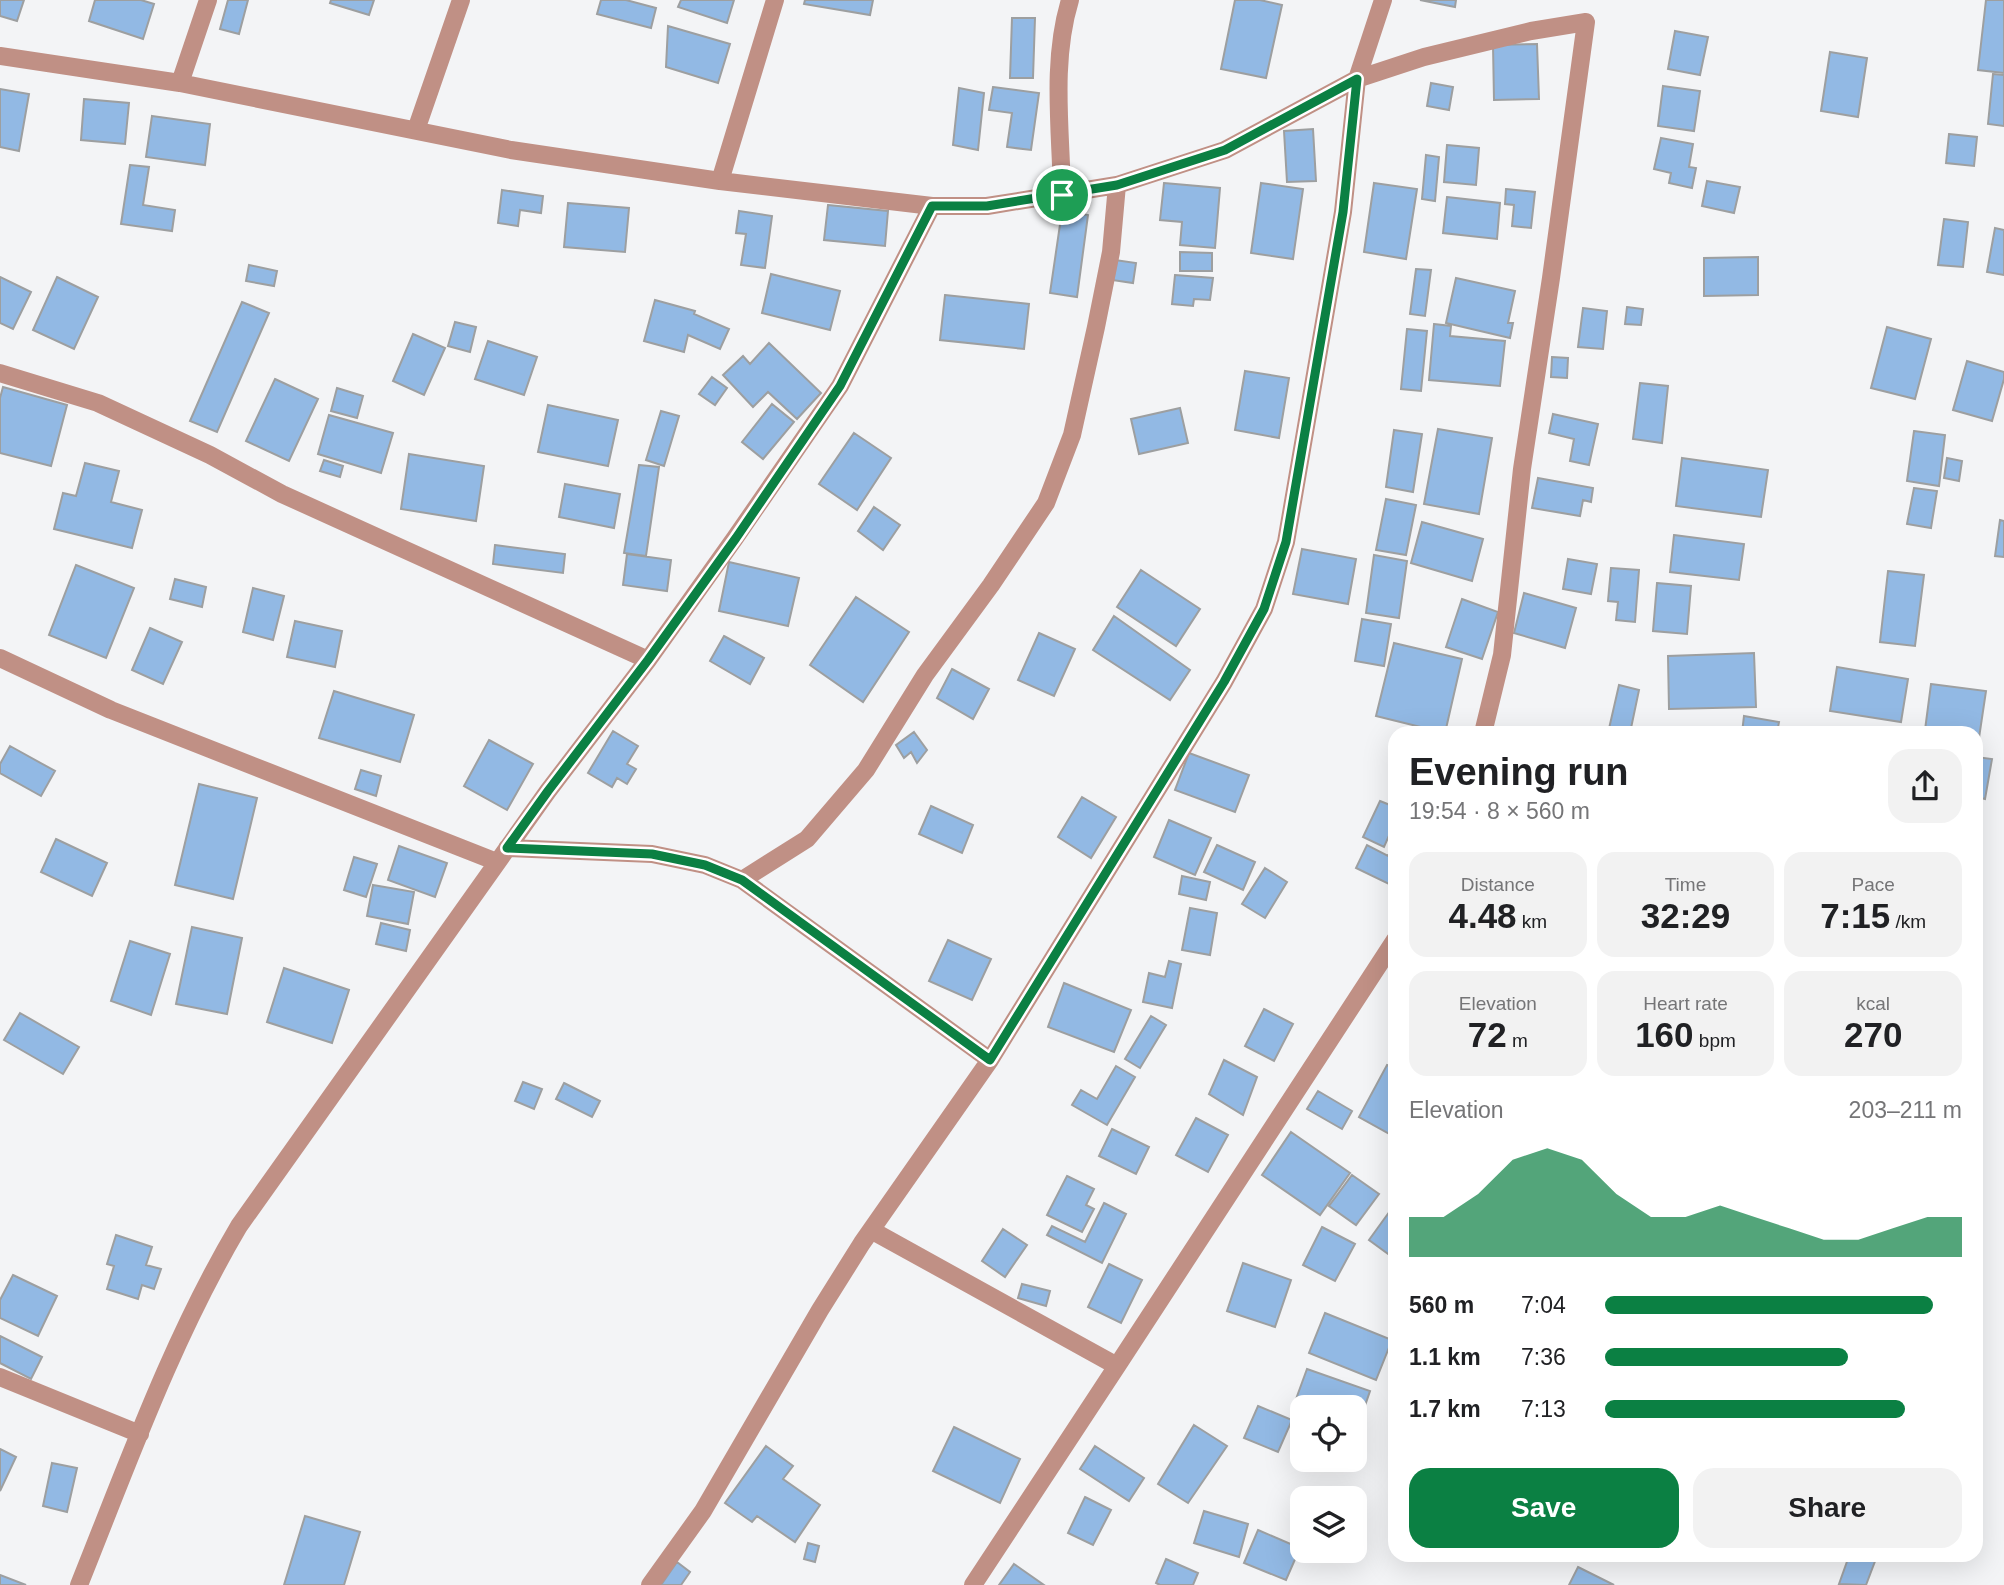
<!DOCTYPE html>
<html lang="en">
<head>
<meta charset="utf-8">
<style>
	:root { --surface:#fff; --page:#f2f2f2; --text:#202124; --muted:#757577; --accent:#0b8043 }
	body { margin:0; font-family:Arial,sans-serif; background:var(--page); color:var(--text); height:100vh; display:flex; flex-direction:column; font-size:26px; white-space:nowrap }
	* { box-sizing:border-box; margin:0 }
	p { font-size:23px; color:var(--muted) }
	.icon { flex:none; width:38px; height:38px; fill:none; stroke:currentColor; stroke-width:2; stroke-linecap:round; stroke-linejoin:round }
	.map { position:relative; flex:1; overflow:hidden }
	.details { position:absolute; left:1388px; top:726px; width:595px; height:836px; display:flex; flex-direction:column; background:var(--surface); border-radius:21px; box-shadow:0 7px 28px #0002 }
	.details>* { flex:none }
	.tools { position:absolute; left:1290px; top:1395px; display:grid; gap:14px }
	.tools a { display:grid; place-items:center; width:77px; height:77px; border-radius:14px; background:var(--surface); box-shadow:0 7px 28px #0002; font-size:35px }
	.pin { position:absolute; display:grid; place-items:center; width:60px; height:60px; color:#fff; margin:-30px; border:4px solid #fff; border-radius:50%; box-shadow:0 2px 7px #0007 }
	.round { display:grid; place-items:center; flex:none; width:74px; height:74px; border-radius:21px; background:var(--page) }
	.summary { display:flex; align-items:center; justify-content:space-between; height:119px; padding:0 21px }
	h1 { font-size:38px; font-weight:800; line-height:52px }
	.figures { display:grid; grid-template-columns:repeat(3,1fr); gap:10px; height:119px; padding:7px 21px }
	.figures div { display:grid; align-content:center; border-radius:18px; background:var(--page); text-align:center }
	.figures b { font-size:35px; font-weight:800 }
	.figures small { font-size:19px; font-weight:400 }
	.figures p { font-size:19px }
	.chart { height:196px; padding:14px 21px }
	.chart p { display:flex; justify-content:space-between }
	.chart svg { width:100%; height:126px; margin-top:7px; fill:var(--accent); opacity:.7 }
	.action { display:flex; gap:14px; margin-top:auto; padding:14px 21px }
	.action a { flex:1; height:80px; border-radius:21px; background:var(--accent); color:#fff; font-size:28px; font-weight:800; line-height:80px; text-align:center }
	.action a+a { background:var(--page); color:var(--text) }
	ul { padding:0 21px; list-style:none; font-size:23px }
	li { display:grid; grid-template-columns:112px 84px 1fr; align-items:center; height:52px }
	li i { height:18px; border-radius:9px; background:var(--accent) }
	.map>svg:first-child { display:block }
	.building { fill:#92b9e4; stroke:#9d9fa0; stroke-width:2 }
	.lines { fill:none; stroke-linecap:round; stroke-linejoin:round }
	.minor { stroke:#c09085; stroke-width:18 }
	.route-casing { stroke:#fff; stroke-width:14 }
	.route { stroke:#0b8043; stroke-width:9 }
</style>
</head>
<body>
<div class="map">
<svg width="2004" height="1585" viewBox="0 0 2004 1585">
	<rect width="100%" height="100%" fill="#f3f4f6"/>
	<path class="building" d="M 0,0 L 24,0 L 17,21 L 0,16 Z
		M 95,0 L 141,0 L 154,4 L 143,39 L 89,21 Z
		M 228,0 L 248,0 L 239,34 L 220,29 Z
		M 331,0 L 374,0 L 369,15 L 330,3 Z
		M 601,0 L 626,0 L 656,8 L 651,28 L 597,14 Z
		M 681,0 L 734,0 L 727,23 L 678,7 Z
		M 805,0 L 873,0 L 870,15 L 804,4 Z
		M 1235,0 L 1260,0 L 1282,5 L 1266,78 L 1221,69 Z
		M 1420,0 L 1456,0 L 1455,7 Z
		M 1986,0 L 2004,0 L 2004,73 L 1978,70 Z
		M 1012,18 L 1035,18 L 1033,78 L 1010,78 Z
		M 668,26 L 730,44 L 718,83 L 666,67 Z
		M 1675,31 L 1708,37 L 1700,75 L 1668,69 Z
		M 1537,44 L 1539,99 L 1494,100 L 1493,45 Z
		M 1830,52 L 1867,58 L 1858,117 L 1821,111 Z
		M 1993,74 L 2004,75 L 2004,126 L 1988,124 Z
		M 1431,83 L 1453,87 L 1449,110 L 1427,106 Z
		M 1663,86 L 1700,91 L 1694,131 L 1658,126 Z
		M 993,87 L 1039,93 L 1031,150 L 1007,147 L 1012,113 L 989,110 Z
		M 959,88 L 984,93 L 978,150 L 953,145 Z
		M 0,89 L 29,94 L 19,151 L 0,147 Z
		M 84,99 L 129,103 L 125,144 L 81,140 Z
		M 152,116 L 210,124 L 205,165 L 146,157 Z
		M 1313,129 L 1316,181 L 1287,182 L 1284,131 Z
		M 1949,134 L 1977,137 L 1974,166 L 1946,163 Z
		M 1661,138 L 1693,144 L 1689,167 L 1696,168 L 1692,188 L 1669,183 L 1671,173 L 1654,169 Z
		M 1447,145 L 1479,148 L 1476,185 L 1444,182 Z
		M 1426,155 L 1439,157 L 1435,201 L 1422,199 Z
		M 130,165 L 149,167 L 143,205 L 175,210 L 172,231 L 121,224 Z
		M 1707,181 L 1740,187 L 1734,213 L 1702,206 Z
		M 1164,183 L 1220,188 L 1215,248 L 1180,245 L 1182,222 L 1160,220 Z
		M 1261,183 L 1303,189 L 1293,259 L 1251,253 Z
		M 1374,183 L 1417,189 L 1406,259 L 1364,252 Z
		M 1506,189 L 1535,192 L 1531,228 L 1512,226 L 1514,205 L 1505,204 Z
		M 502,190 L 543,196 L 541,213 L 520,210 L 518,226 L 498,223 Z
		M 1447,197 L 1500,203 L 1497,239 L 1443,233 Z
		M 568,203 L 629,208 L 625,252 L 564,247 Z
		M 828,205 L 888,211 L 885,246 L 824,240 Z
		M 739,211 L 772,216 L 765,268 L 741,265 L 746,234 L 736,233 Z
		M 1062,211 L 1088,215 L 1077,297 L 1050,293 Z
		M 1944,219 L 1968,222 L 1963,267 L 1938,265 Z
		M 1995,228 L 2004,230 L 2004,275 L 1987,272 Z
		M 1180,252 L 1212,253 L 1212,271 L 1180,271 Z
		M 1758,257 L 1758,295 L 1704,296 L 1704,258 Z
		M 1115,260 L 1136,263 L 1133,283 L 1112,280 Z
		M 249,265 L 277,271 L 274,286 L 246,281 Z
		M 1416,269 L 1431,270 L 1425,316 L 1410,314 Z
		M 771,274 L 840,291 L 830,330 L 762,313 Z
		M 1175,275 L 1213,278 L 1210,300 L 1194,299 L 1193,306 L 1172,304 Z
		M 0,277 L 31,292 L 13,329 L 0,323 Z
		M 57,277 L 98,297 L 74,349 L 33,330 Z
		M 1456,278 L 1515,291 L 1508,323 L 1513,323 L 1510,338 L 1446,323 Z
		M 945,295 L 1029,304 L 1024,349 L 940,340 Z
		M 655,300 L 695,311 L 694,314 L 729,329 L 720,349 L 688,335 L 684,352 L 644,341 Z
		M 242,302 L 269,313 L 217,432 L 190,421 Z
		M 1627,307 L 1643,309 L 1641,325 L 1625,324 Z
		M 1583,308 L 1607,311 L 1603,349 L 1578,347 Z
		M 455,322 L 476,327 L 470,352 L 448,346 Z
		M 1434,324 L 1451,326 L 1450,336 L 1505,341 L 1500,386 L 1429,380 Z
		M 1887,327 L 1931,339 L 1915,399 L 1871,388 Z
		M 1407,329 L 1427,331 L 1421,391 L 1401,389 Z
		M 413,334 L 445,348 L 424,395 L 393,381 Z
		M 488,341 L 537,357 L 524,395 L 475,379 Z
		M 769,343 L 821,393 L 797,419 L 768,392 L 753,407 L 723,375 L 743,356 L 750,364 Z
		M 1552,357 L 1568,358 L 1567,378 L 1551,377 Z
		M 1967,361 L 2004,372 L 2004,379 L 1992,421 L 1953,410 Z
		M 1245,371 L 1289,378 L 1279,438 L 1235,430 Z
		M 712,377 L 727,388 L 715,405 L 699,394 Z
		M 275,379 L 318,399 L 289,461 L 246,441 Z
		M 1640,383 L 1668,386 L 1662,443 L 1633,439 Z
		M 3,387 L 67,405 L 51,466 L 0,453 L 0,398 Z
		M 337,388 L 363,396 L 357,418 L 331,411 Z
		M 772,404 L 794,422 L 763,459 L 742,442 Z
		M 548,405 L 618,420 L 608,466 L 538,452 Z
		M 1180,408 L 1188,443 L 1139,454 L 1131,419 Z
		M 661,411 L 679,416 L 664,466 L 646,460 Z
		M 1553,414 L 1598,424 L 1589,465 L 1570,461 L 1574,439 L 1549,433 Z
		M 329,415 L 393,433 L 381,473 L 318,454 Z
		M 1438,429 L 1492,438 L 1479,514 L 1424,504 Z
		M 1394,430 L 1422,434 L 1413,492 L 1386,487 Z
		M 1914,431 L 1945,435 L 1939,486 L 1907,481 Z
		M 854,433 L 891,458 L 857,510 L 819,484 Z
		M 409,454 L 484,466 L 476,521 L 401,509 Z
		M 1682,458 L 1768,470 L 1761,517 L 1676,506 Z
		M 1947,458 L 1962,461 L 1959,481 L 1944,478 Z
		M 324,460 L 343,466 L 340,477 L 320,471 Z
		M 85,463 L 119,471 L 111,502 L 142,510 L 132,548 L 54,529 L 63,493 L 76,496 Z
		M 639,465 L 659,467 L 646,556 L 624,553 Z
		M 1538,478 L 1593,488 L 1591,502 L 1583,500 L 1580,516 L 1532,508 Z
		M 565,484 L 620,494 L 614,528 L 559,517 Z
		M 1914,488 L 1937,491 L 1931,528 L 1907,524 Z
		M 1386,499 L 1416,505 L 1406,555 L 1376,550 Z
		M 874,507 L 900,525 L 883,550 L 858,531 Z
		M 2000,520 L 2004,521 L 2004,557 L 1995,556 Z
		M 1422,522 L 1483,539 L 1472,581 L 1411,563 Z
		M 1674,535 L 1744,544 L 1739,580 L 1670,572 Z
		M 495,545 L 565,554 L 563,573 L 493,564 Z
		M 1302,549 L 1356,559 L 1348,604 L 1293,594 Z
		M 627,554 L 671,560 L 667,591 L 623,585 Z
		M 1374,555 L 1407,561 L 1399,618 L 1366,613 Z
		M 1568,559 L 1597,564 L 1591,594 L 1563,589 Z
		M 729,562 L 799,578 L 788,626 L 719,611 Z
		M 76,565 L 134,588 L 106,658 L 49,635 Z
		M 1611,568 L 1639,570 L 1635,622 L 1616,620 L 1618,602 L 1608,601 Z
		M 1141,570 L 1200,609 L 1176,646 L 1117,607 Z
		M 1888,571 L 1924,575 L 1915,646 L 1880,642 Z
		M 175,579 L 206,587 L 202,607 L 170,599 Z
		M 1657,583 L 1691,586 L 1687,634 L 1653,631 Z
		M 253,588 L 284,596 L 273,640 L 243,632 Z
		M 1524,593 L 1576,608 L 1565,648 L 1514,633 Z
		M 856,597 L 909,632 L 863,702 L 810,665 Z
		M 1462,599 L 1498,612 L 1482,659 L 1446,647 Z
		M 1114,616 L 1190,670 L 1170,700 L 1093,650 Z
		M 1362,619 L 1391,624 L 1384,666 L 1355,661 Z
		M 295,621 L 342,631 L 335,667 L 287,657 Z
		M 150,628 L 182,642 L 163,684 L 132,670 Z
		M 1039,633 L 1075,649 L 1054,696 L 1018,680 Z
		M 724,636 L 764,658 L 750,684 L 710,661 Z
		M 1394,643 L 1462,659 L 1445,733 L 1376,716 Z
		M 1754,653 L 1756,707 L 1669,709 L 1668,656 Z
		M 1837,667 L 1908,679 L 1901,722 L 1830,711 Z
		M 952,669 L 989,689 L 973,719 L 937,698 Z
		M 1931,684 L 1986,691 L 1979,738 L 1976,737 L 1976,733 L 1949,733 L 1925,730 Z
		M 1619,685 L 1639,690 L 1630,733 L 1608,733 Z
		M 334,691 L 414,715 L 400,762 L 319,738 Z
		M 1744,716 L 1779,722 L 1777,733 L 1742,733 Z
		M 613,731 L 638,746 L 627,764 L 636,769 L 627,784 L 617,778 L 612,787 L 588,773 Z
		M 914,732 L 927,750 L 917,763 L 911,752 L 904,758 L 896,745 Z
		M 489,740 L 533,764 L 507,810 L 464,786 Z
		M 10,746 L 55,771 L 41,796 L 0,773 L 0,764 Z
		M 1189,753 L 1249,775 L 1235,812 L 1175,790 Z
		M 1976,757 L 1992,759 L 1985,799 L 1976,797 Z
		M 361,770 L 381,776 L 376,796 L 355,789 Z
		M 199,784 L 257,798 L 233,899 L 175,885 Z
		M 1082,797 L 1116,817 L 1091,858 L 1058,837 Z
		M 1380,801 L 1395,807 L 1395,822 L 1384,847 L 1363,837 Z
		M 931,806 L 973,825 L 962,853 L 919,834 Z
		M 1169,820 L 1211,838 L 1195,875 L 1154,857 Z
		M 56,839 L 107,863 L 92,896 L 41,872 Z
		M 1395,842 L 1395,876 L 1391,885 L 1356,868 L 1367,845 L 1388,856 Z
		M 1217,845 L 1255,862 L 1243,890 L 1204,872 Z
		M 399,846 L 447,863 L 435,897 L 388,880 Z
		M 354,857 L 377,864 L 366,897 L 344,890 Z
		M 1265,868 L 1287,882 L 1265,918 L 1242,904 Z
		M 1182,876 L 1210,882 L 1206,900 L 1179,894 Z
		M 373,885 L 414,892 L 408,924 L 367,916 Z
		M 1190,908 L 1217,913 L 1210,955 L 1182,950 Z
		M 381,923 L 410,930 L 406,951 L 376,944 Z
		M 192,927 L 242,938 L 227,1014 L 176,1004 Z
		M 948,940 L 991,959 L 972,1000 L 929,981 Z
		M 130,941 L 170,954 L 151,1015 L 111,1001 Z
		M 1169,961 L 1181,964 L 1172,1008 L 1143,1002 L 1149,973 L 1165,977 Z
		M 284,968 L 349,990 L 332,1043 L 267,1022 Z
		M 1064,983 L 1131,1010 L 1114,1052 L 1048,1027 Z
		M 1264,1009 L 1293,1024 L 1274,1061 L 1245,1046 Z
		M 20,1013 L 79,1047 L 63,1074 L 4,1040 Z
		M 1151,1016 L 1166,1025 L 1140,1068 L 1125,1059 Z
		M 1224,1060 L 1257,1077 L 1243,1115 L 1209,1094 Z
		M 1387,1065 L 1395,1069 L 1395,1137 L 1359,1117 Z
		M 1116,1066 L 1135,1077 L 1107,1125 L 1072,1105 L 1081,1090 L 1097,1099 Z
		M 523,1082 L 542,1089 L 534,1109 L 515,1101 Z
		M 564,1083 L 600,1101 L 592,1117 L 556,1099 Z
		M 1318,1091 L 1352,1111 L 1342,1129 L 1307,1109 Z
		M 1196,1118 L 1228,1135 L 1208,1172 L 1176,1155 Z
		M 1112,1129 L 1149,1147 L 1136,1174 L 1099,1156 Z
		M 1291,1132 L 1350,1173 L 1320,1215 L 1262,1175 Z
		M 1352,1175 L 1379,1194 L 1356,1225 L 1329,1206 Z
		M 1067,1176 L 1094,1189 L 1086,1205 L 1094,1209 L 1082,1232 L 1047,1215 Z
		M 1104,1203 L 1126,1214 L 1102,1263 L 1047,1235 L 1052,1226 L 1085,1242 Z
		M 1395,1204 L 1395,1259 L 1369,1240 Z
		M 1322,1227 L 1355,1244 L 1335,1281 L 1303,1265 Z
		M 1003,1229 L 1027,1245 L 1005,1277 L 982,1261 Z
		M 116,1235 L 152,1247 L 146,1265 L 161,1269 L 154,1289 L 142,1285 L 138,1299 L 107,1289 L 114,1266 L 107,1264 Z
		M 1243,1263 L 1291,1280 L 1275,1327 L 1227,1311 Z
		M 1109,1264 L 1142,1280 L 1121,1323 L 1088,1307 Z
		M 13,1275 L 57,1296 L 38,1336 L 0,1318 L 0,1300 Z
		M 1022,1284 L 1050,1291 L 1046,1306 L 1018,1298 Z
		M 1325,1313 L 1392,1340 L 1376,1380 L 1309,1353 Z
		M 0,1336 L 42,1357 L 31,1379 L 0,1363 Z
		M 1307,1369 L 1370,1391 L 1356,1432 L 1354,1407 L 1302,1407 L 1302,1413 L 1292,1410 Z
		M 1258,1406 L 1292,1420 L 1278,1452 L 1244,1438 Z
		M 1194,1425 L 1227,1446 L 1188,1503 L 1158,1484 Z
		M 954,1427 L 1020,1459 L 1000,1503 L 933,1471 Z
		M 766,1446 L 793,1466 L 783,1479 L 820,1505 L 795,1542 L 757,1516 L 752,1522 L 725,1503 Z
		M 1095,1446 L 1144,1478 L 1129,1501 L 1080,1469 Z
		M 0,1449 L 16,1457 L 0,1491 Z
		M 52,1463 L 77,1468 L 67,1512 L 43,1506 Z
		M 1085,1497 L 1111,1510 L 1093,1545 L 1068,1533 Z
		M 1204,1511 L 1248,1524 L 1239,1557 L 1194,1543 Z
		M 305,1516 L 360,1532 L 344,1585 L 284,1585 Z
		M 1258,1530 L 1300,1548 L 1286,1580 L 1244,1563 Z
		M 808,1543 L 819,1546 L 815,1562 L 804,1559 Z
		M 1849,1556 L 1877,1556 L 1866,1585 L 1839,1584 Z
		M 1166,1559 L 1198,1573 L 1193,1585 L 1160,1585 L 1156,1583 Z
		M 677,1562 L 690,1572 L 681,1585 L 661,1585 Z
		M 1014,1564 L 1044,1585 L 999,1585 Z
		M 1578,1567 L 1614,1585 L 1569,1585 Z
		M 0,1575 L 26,1585 L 0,1585 Z"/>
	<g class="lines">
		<path class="minor" d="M 0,56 L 180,83 L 511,150 L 720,181 L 932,206 L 987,206 L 1117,185 L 1225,150 L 1357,79 L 1424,57 L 1531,31 L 1586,22 L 1551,278 L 1522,469 L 1502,655 L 1483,733
			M 180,83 L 208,0
			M 416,130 L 461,0
			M 720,181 L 775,0
			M 1062,195 C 1061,131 1051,62 1070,0
			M 0,373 L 98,403 L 210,455 L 282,494 L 648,660
			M 0,658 L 111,710 L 497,862
			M 507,848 L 652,854 L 705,865 L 742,880 L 990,1060
			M 742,880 L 807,839 L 866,770 L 925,675 L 991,585 L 1046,503 L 1072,435 L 1096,327 L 1111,252 L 1117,185
			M 871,1230 L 1117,1366 L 1395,940
			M 0,1377 L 140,1434
			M 79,1585 C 128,1463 172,1339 239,1226 L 548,791 L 648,660 L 735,538 L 840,386 L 932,206
			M 650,1585 L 703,1511 L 820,1310 L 862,1243 L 990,1060 L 1224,682 L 1264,609 L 1286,542 L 1343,212 L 1357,79 L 1383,0
			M 973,1585 L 1117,1366"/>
	</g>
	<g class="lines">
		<defs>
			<path id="route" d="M 1357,79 L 1343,212 L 1286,542 L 1264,609 L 1224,682 L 990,1060 L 742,880 L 705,865 L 652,854 L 507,848 L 548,791 L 648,660 L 736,538 L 840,386 L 932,206 L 987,206 L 1117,185 L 1225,150 Z"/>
		</defs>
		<use href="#route" class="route-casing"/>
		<use href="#route" class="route"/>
	</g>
</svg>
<div class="tools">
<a><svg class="icon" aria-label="locate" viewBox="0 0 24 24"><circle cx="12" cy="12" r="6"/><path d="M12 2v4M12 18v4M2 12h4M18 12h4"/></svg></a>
<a><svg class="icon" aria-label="layers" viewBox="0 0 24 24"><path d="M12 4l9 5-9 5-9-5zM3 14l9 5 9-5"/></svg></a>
</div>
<div class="pin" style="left:1062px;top:195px;background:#1e9e55"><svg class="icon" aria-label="arrive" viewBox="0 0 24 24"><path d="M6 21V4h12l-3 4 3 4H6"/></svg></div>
<section class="details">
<div class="summary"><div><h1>Evening run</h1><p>19:54 · 8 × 560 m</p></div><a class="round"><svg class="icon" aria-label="share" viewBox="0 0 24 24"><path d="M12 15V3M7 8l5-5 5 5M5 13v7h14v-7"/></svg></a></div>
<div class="figures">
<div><p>Distance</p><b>4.48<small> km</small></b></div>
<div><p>Time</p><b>32:29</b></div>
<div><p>Pace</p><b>7:15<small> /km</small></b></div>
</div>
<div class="figures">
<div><p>Elevation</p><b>72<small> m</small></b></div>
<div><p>Heart rate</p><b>160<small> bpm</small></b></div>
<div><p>kcal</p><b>270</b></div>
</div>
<div class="chart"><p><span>Elevation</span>203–211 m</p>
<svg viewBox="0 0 160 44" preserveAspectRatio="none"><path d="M0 44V30L10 30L20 22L30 10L40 6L50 10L60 22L70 30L80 30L90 26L100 30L110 34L120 38L130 38L140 34L150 30L160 30V44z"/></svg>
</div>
<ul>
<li><b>560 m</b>7:04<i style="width:92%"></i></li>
<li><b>1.1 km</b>7:36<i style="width:68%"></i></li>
<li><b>1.7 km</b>7:13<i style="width:84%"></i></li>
</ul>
<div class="action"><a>Save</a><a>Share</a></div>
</section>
</div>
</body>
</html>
